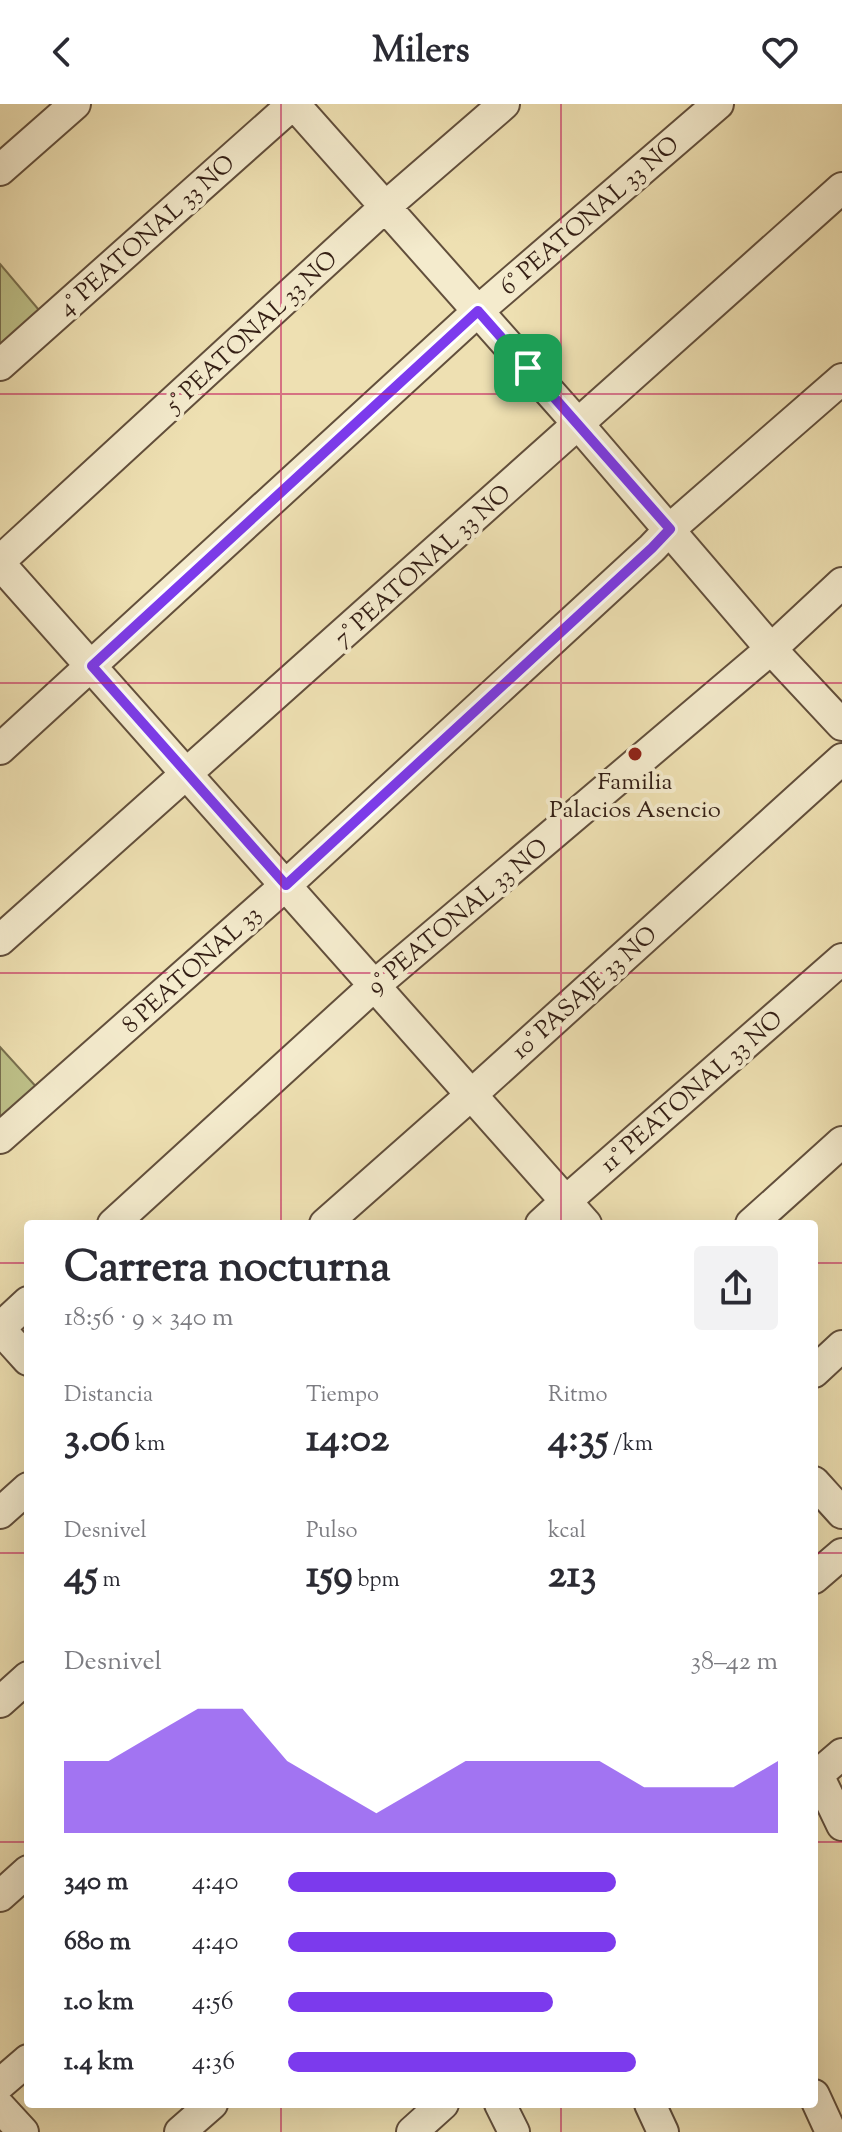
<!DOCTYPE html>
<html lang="es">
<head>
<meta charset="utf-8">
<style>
	:root { --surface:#fff; --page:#f2f2f3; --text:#2b2b33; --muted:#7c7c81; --accent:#7c3aed }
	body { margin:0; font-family:"Sorts Mill Goudy",serif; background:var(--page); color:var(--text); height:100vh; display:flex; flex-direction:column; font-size:30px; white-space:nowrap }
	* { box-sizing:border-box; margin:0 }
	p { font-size:26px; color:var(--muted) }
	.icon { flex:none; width:44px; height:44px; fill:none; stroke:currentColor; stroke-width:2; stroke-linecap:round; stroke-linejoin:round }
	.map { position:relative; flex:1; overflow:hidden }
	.details { position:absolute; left:24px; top:1116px; width:794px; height:888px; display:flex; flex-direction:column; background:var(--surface); border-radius:8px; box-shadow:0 8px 32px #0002 }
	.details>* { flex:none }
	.pin { position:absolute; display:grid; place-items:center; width:68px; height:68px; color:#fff; margin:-34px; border-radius:16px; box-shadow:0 4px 12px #0006 }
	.round { display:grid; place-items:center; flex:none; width:84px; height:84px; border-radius:8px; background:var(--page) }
	.overview { display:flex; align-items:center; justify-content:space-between; height:136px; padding:0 40px }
	h1 { font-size:44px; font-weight:800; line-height:60px }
	.stats { display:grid; grid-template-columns:repeat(3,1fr); gap:12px; height:136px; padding:8px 40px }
	.stats div { display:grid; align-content:center }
	.stats b { font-size:40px; font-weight:800 }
	.stats small { font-size:22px; font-weight:400 }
	.stats p { font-size:22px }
	.chart { height:224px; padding:16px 40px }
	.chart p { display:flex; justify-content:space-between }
	.chart svg { width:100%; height:144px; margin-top:8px; fill:var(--accent); opacity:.7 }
	ul { padding:0 40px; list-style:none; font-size:26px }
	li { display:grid; grid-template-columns:128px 96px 1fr; align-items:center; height:60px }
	li i { height:20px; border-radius:10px; background:var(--accent) }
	header { display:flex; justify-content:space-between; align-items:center; height:104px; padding:0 40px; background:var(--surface); font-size:36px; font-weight:800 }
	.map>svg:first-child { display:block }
	.green { fill:#bec189; stroke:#79704f; stroke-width:2 }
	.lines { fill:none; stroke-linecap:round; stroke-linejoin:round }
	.minor-casing { stroke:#624f3c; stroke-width:34 }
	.minor { stroke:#f4ebcd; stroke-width:30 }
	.route-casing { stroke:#fff; stroke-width:16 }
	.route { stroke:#7c3aed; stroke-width:10 }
	.grid { fill:none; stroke:#c2185b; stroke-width:2; stroke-opacity:0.55 }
	.poi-dot { fill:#8f2418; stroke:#f4ebcd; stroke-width:3 }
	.labels { text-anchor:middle; stroke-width:8; stroke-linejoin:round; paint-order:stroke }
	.street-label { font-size:24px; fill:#341f15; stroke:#f4ebcd }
	.poi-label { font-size:24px; fill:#341f15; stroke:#f4ebcd }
</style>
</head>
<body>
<header><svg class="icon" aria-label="back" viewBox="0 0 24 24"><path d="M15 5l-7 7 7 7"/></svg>Milers<svg class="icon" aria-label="heart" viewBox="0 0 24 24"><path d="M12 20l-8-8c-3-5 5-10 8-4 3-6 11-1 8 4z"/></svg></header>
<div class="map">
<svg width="842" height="2028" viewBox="0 0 842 2028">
	<rect width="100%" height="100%" fill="#eee0b2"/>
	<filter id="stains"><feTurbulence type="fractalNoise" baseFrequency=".0025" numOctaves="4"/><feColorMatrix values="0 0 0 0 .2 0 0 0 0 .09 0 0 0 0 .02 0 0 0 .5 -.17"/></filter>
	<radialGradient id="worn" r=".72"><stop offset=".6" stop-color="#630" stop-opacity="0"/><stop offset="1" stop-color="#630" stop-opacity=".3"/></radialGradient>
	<path class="green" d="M 0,160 L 44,212 L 0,251 Z
		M 0,943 L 40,987 L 0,1023 Z"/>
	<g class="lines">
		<defs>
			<path id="minor" d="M 294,0 L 579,321 L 771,545 L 842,621
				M 0,66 L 75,0
				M 0,261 L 293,0
				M 0,457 L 385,103 L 504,0
				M 0,460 L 586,1120
				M 0,645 L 478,207 L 718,0
				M 0,836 L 842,84
				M 0,1034 L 286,781 L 652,444 L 670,425 L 842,275
				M 113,1120 L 375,881 L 771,545 L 842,479
				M 325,1120 L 471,991 L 842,655
				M 541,1120 L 566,1097 L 842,855
				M 751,1120 L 842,1038
				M 0,1224 L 28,1198
				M 0,1225 L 28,1256
				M 814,1268 L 842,1242
				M 814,1378 L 842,1409
				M 0,1409 L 28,1384
				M 814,1474 L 842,1450
				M 0,1598 L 28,1573
				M 818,1671 L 842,1721
				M 814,1674 L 842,1650
				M 0,1792 L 28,1767
				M 0,1980 L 28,1956
				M 814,1991 L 831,2028
				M 500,2000 L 514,2028
				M 650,2000 L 663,2028
				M 0,2003 L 23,2028
				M 180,2028 L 212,2000
				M 412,2028 L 443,2000"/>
		</defs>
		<use href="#minor" class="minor-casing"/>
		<use href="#minor" class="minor"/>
	</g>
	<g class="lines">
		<defs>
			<path id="route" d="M 478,207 L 670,425 L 652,444 L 286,781 L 92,562 Z"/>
		</defs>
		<use href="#route" class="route-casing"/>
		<use href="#route" class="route"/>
	</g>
	<path class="grid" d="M 281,0 L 281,1120M 561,0 L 561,1120M 0,290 L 842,290M 0,579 L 842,579M 0,869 L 842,869M 0,1159 L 28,1159M 814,1159 L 842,1159M 0,1449 L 28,1449M 814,1449 L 842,1449M 0,1738 L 28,1738M 814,1738 L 842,1738M 281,2000 L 281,2028M 561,2000 L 561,2028"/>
	<circle class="poi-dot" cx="635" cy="650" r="8"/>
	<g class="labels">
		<g class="street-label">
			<text transform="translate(589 111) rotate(-41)" y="8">6° PEATONAL 33 NO</text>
			<text transform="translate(146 131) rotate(-42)" y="8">4° PEATONAL 33 NO</text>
			<text transform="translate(251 227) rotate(-43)" y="8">5° PEATONAL 33 NO</text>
			<text transform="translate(422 461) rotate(-42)" y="8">7° PEATONAL 33 NO</text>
			<text transform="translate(457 812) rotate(-40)" y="8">9° PEATONAL 33 NO</text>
			<text transform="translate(191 865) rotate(-42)" y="8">8 PEATONAL 33</text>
			<text transform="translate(584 888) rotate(-42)" y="8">10° PASAJE 33 NO</text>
			<text transform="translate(691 987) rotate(-41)" y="8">11° PEATONAL 33 NO</text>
		</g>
		<g class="poi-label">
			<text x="635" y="685">Familia<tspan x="635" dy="28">Palacios Asencio</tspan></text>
		</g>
	</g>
	<rect width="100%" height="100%" filter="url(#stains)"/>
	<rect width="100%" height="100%" fill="url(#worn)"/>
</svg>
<div class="pin" style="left:528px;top:264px;background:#1e9e55"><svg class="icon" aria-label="arrive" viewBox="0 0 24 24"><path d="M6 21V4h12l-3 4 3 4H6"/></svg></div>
<section class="details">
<div class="overview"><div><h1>Carrera nocturna</h1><p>18:56 · 9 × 340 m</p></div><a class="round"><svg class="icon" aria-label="share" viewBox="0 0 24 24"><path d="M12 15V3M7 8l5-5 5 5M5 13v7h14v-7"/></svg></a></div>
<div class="stats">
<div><p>Distancia</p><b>3.06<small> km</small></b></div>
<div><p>Tiempo</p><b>14:02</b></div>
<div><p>Ritmo</p><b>4:35<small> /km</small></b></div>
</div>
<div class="stats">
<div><p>Desnivel</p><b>45<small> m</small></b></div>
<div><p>Pulso</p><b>159<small> bpm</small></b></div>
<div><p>kcal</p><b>213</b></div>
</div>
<div class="chart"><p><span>Desnivel</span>38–42 m</p>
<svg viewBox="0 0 160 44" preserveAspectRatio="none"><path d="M0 44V22L10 22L20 14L30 6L40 6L50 22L60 30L70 38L80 30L90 22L100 22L110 22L120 22L130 30L140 30L150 30L160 22V44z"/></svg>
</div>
<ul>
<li><b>340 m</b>4:40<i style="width:67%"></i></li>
<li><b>680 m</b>4:40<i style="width:67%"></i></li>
<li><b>1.0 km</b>4:56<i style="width:54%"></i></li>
<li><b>1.4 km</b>4:36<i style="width:71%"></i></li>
</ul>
</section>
</div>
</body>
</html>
